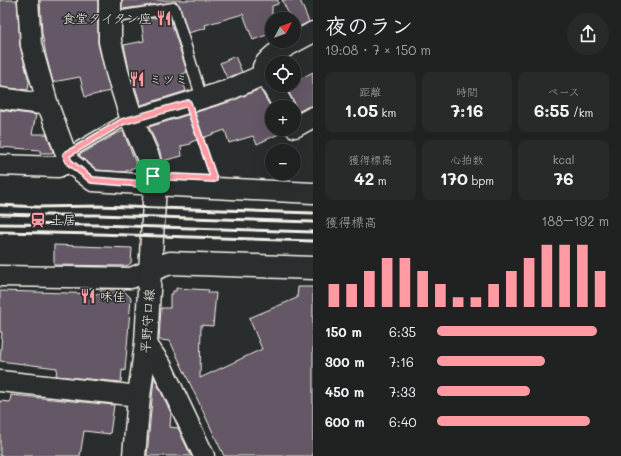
<!DOCTYPE html>
<html lang="ja">
<head>
<meta charset="utf-8">
<style>
	:root { --surface:#202222; --page:#282a2a; --text:#f1f3f6; --muted:#a2a4a5; --line:#3d3f40; --accent:#ff9aa2 }
	body { margin:0; font-family:Mali,"Klee One",sans-serif; background:var(--page); color:var(--text); height:100vh; display:flex; flex-direction:column; font-size:15px; white-space:nowrap }
	* { box-sizing:border-box; margin:0 }
	p { font-size:13px; color:var(--muted) }
	.icon { flex:none; width:22px; height:22px; fill:none; stroke:currentColor; stroke-width:2; stroke-linecap:round; stroke-linejoin:round }
	.map { position:relative; flex:1; overflow:hidden }
	.drawer { display:flex; flex-direction:column; background:var(--surface); width:308px }
	.drawer>* { flex:none }
	.needle { width:26px; rotate:49deg }
	.buttons { position:absolute; left:265px; top:12px; display:grid; gap:8px }
	.buttons a { display:grid; place-items:center; width:36px; height:36px; border-radius:50%; background:var(--surface); box-shadow:0 4px 16px #0002,0 0 0 1px var(--line); font-size:20px }
	.pin { position:absolute; display:grid; place-items:center; width:34px; height:34px; color:#fff; margin:-17px; border-radius:8px; box-shadow:0 2px 6px #0006 }
	.round { display:grid; place-items:center; flex:none; width:42px; height:42px; border-radius:21px; background:var(--page) }
	.head { display:flex; align-items:center; justify-content:space-between; height:68px; padding:0 12px }
	h1 { font-size:22px; font-weight:700; line-height:30px }
	.metrics { display:grid; grid-template-columns:repeat(3,1fr); gap:6px; height:68px; padding:4px 12px }
	.metrics div { display:grid; align-content:center; border-radius:8px; background:var(--page); text-align:center }
	.metrics b { font-size:17px; font-weight:700 }
	.metrics small { font-size:11px; font-weight:400 }
	.metrics p { font-size:11px }
	.chart { height:112px; padding:8px 12px }
	.chart p { display:flex; justify-content:space-between }
	.chart svg { width:100%; height:72px; margin-top:4px; stroke:var(--accent); stroke-width:6 }
	ul { padding:0 12px; list-style:none; font-size:13px }
	li { display:grid; grid-template-columns:64px 48px 1fr; align-items:center; height:30px }
	li i { height:10px; border-radius:5px; background:var(--accent) }
	main { display:flex; flex:1; min-height:0 }
	.map>svg:first-child { display:block }
	.building { fill:#655866; stroke:#f4f1e8 }
	.lines { fill:none; stroke-linecap:round; stroke-linejoin:round }
	.lane-casing { stroke:#f4f1e8; stroke-width:13 }
	.street-casing { stroke:#f4f1e8; stroke-width:23 }
	.secondary-casing { stroke:#f4f1e8; stroke-width:25 }
	.path { stroke:#f4f1e8; stroke-width:2.5; stroke-dasharray:1 3; stroke-linecap:butt }
	.lane { stroke:#2a2d2e; stroke-width:10 }
	.street { stroke:#2a2d2e; stroke-width:20 }
	.secondary { stroke:#2a2d2e; stroke-width:22 }
	.rail { stroke:#f4f1e8; stroke-width:3 }
	.route-casing { stroke:#fff; stroke-width:8 }
	.route { stroke:#ff9aa2; stroke-width:5 }
	.labels { text-anchor:middle; stroke-width:3; stroke-linejoin:round; paint-order:stroke }
	.poi-label { font-size:13px; fill:#f4f1e8; stroke:#2a2d2e; text-anchor:start }
	.street-label { font-size:13px; fill:#f4f1e8; stroke:#2a2d2e }
</style>
</head>
<body>
<main>
<div class="map">
<svg width="313" height="456" viewBox="0 0 313 456">
	<rect width="100%" height="100%" fill="#2a2d2e"/>
	<filter id="ink" filterUnits="userSpaceOnUse"><feTurbulence type="fractalNoise" baseFrequency=".025" numOctaves="2"/><feDisplacementMap in="SourceGraphic" scale="8" xChannelSelector="R" yChannelSelector="G"/><feConvolveMatrix kernelMatrix="1 2 1 2 8 2 1 2 1" color-interpolation-filters="sRGB"/></filter>
	<g filter="url(#ink)">
		<path class="building" d="M 0,0 L 17,0 L 20,46 L 29,82 L 28,90 L 0,87 Z
			M 40,0 L 98,0 L 98,44 L 110,91 L 85,97 L 80,77 L 53,82 L 46,55 L 42,33 Z
			M 122,0 L 278,0 L 278,4 L 272,6 L 272,33 L 253,40 L 243,14 L 205,25 L 206,28 L 188,33 L 180,6 L 176,2 L 122,9 Z
			M 282,0 L 300,0 L 309,22 L 295,29 L 294,19 L 291,19 Z
			M 169,15 L 187,72 L 181,75 L 186,91 L 141,105 L 129,69 L 124,45 L 144,41 L 141,20 Z
			M 235,56 L 242,72 L 227,78 L 220,63 Z
			M 313,72 L 313,106 L 307,107 L 294,114 L 295,107 L 294,102 L 286,87 L 289,85 L 294,85 L 294,82 Z
			M 260,89 L 272,109 L 272,129 L 283,129 L 278,132 L 279,134 L 257,144 L 253,136 L 229,143 L 225,130 L 191,142 L 191,144 L 181,146 L 182,156 L 162,161 L 160,152 L 149,127 L 232,101 Z
			M 0,110 L 36,115 L 32,134 L 47,134 L 53,152 L 52,153 L 40,153 L 40,150 L 0,147 Z
			M 123,131 L 137,166 L 124,172 L 97,170 L 79,155 L 111,137 L 111,136 Z
			M 54,245 L 132,248 L 131,263 L 127,266 L 54,265 Z
			M 298,287 L 313,287 L 313,456 L 224,456 L 170,341 L 159,340 L 161,308 L 170,308 L 170,294 L 173,294 L 173,291 L 176,291 L 176,288 L 209,290 L 208,293 L 216,293 L 213,326 L 201,325 L 200,378 L 262,349 L 249,318 L 297,298 Z
			M 101,289 L 122,289 L 131,298 L 125,371 L 122,370 L 121,382 L 56,376 L 57,368 L 0,361 L 2,332 L 0,332 L 0,291 L 101,294 Z
			M 154,377 L 171,413 L 170,427 L 178,428 L 181,434 L 181,438 L 183,439 L 191,456 L 147,456 Z
			M 11,395 L 114,405 L 110,434 L 84,431 L 80,456 L 0,456 L 0,401 L 10,402 Z"/>
		<g class="lines">
			<defs>
				<path id="lane" d="M 110,18 L 174,8 L 202,99
					M 65,155 L 122,122 L 132,120"/>
				<path id="street" d="M 28,0 L 31,45 L 48,105 L 69,162
					M 265,74 L 284,107
					M 0,98 L 48,105
					M 132,120 L 229,90 L 265,74 L 263,67 C 272,51 298,41 313,32
					M 295,127 L 313,117
					M 0,165 L 58,167 L 69,162 L 93,181 L 155,185 L 313,193
					M 0,276 L 131,278 L 151,270
					M 146,343 L 162,367 L 204,456
					M 0,381 L 139,396"/>
				<path id="secondary" d="M 110,0 L 110,41 L 117,72 L 132,120 L 148,157 L 155,185 L 146,343 L 139,396 L 134,456
					M 151,270 L 170,263 L 313,268"/>
			</defs>
			<use href="#lane" class="lane-casing"/>
			<use href="#street" class="street-casing"/>
			<use href="#secondary" class="secondary-casing"/>
			<path class="path" d="M 194,118 L 211,171"/>
			<use href="#lane" class="lane"/>
			<use href="#street" class="street"/>
			<use href="#secondary" class="secondary"/>
			<path class="rail" d="M 0,205 L 38,207 L 97,206 L 313,213
				M 0,214 L 38,215 L 97,215 L 313,222
				M 0,224 L 97,225 L 313,232
				M 0,232 L 97,234 L 313,241"/>
		</g>
	</g>
	<g class="lines" filter="url(#ink)">
		<defs>
			<path id="route" d="M 188,103 L 214,179 L 153,176 L 155,185 L 92,180 L 69,162 L 66,155 L 122,122 Z"/>
		</defs>
		<use href="#route" class="route-casing"/>
		<use href="#route" class="route"/>
	</g>
	<defs>
		<symbol id="restaurant-bare" viewBox="-9 -9 18 18"><path d="M-5-6h1v4h1v-4h1v4h1v-4h1v5L-1.5 .5V6h-2V.5L-5-1ZM5-6V6H3V1.5H1.5Q1.5-4 5-6Z" fill="#ff9aa2" stroke="#2a2d2e" stroke-width="2.5" paint-order="stroke"/></symbol>
		<symbol id="station-bare" viewBox="-9 -9 18 18"><path d="M-3-6H3Q5-6 5-4V2Q5 4 3 4L4.5 6H3L1.5 4h-3L-3 6H-4.5L-3 4Q-5 4-5 2V-4Q-5-6-3-6ZM-3.5-4v3h7v-3ZM-3.5 1v1.5H-2V1ZM2 1v1.5H3.5V1Z" fill="#ff9aa2" stroke="#2a2d2e" stroke-width="2.5" paint-order="stroke"/></symbol>
	</defs>
	<g fill-rule="evenodd">
		<use href="#restaurant-bare" x="153" y="7" width="22" height="22"/>
		<use href="#restaurant-bare" x="126" y="68" width="22" height="22"/>
		<use href="#station-bare" x="27" y="209" width="22" height="22"/>
		<use href="#restaurant-bare" x="77" y="285" width="22" height="22"/>
	</g>
	<g class="labels">
		<g class="poi-label">
			<text x="152" y="23" text-anchor="end">食堂タイタン座</text>
			<text x="149" y="84">ミツミ</text>
			<text x="50" y="225">土居</text>
			<text x="100" y="301">味佳</text>
		</g>
		<g class="street-label">
			<text transform="translate(147 321) rotate(-86)" y="5">平野守口線</text>
		</g>
	</g>
</svg>
<div class="buttons">
<a><svg class="needle" viewBox="-14 -14 28 28"><path d="M0-13l5 13h-10z" fill="#e53935"/><path d="M0 13l5-13h-10z" fill="#a2a4a5"/></svg></a>
<a><svg class="icon" aria-label="locate" viewBox="0 0 24 24"><circle cx="12" cy="12" r="6"/><path d="M12 2v4M12 18v4M2 12h4M18 12h4"/></svg></a>
<a>+</a>
<a>−</a>
</div>
<div class="pin" style="left:153px;top:176px;background:#1e9e55"><svg class="icon" aria-label="arrive" viewBox="0 0 24 24"><path d="M6 21V4h12l-3 4 3 4H6"/></svg></div>
</div>
<section class="drawer">
<div class="head"><div><h1>夜のラン</h1><p>19:08 · 7 × 150 m</p></div><a class="round"><svg class="icon" aria-label="share" viewBox="0 0 24 24"><path d="M12 15V3M7 8l5-5 5 5M5 13v7h14v-7"/></svg></a></div>
<div class="metrics">
<div><p>距離</p><b>1.05<small> km</small></b></div>
<div><p>時間</p><b>7:16</b></div>
<div><p>ペース</p><b>6:55<small> /km</small></b></div>
</div>
<div class="metrics">
<div><p>獲得標高</p><b>42<small> m</small></b></div>
<div><p>心拍数</p><b>170<small> bpm</small></b></div>
<div><p>kcal</p><b>76</b></div>
</div>
<div class="chart"><p><span>獲得標高</span>188–192 m</p>
<svg viewBox="0 0 160 44" preserveAspectRatio="none"><path d="M5 44V30M15 44V30M25 44V22M35 44V14M45 44V14M55 44V22M65 44V30M75 44V38M85 44V38M95 44V30M105 44V22M115 44V14M125 44V6M135 44V6M145 44V6M155 44V22"/></svg>
</div>
<ul>
<li><b>150 m</b>6:35<i style="width:93%"></i></li>
<li><b>300 m</b>7:16<i style="width:63%"></i></li>
<li><b>450 m</b>7:33<i style="width:54%"></i></li>
<li><b>600 m</b>6:40<i style="width:89%"></i></li>
</ul>
</section>
</main>
</body>
</html>
